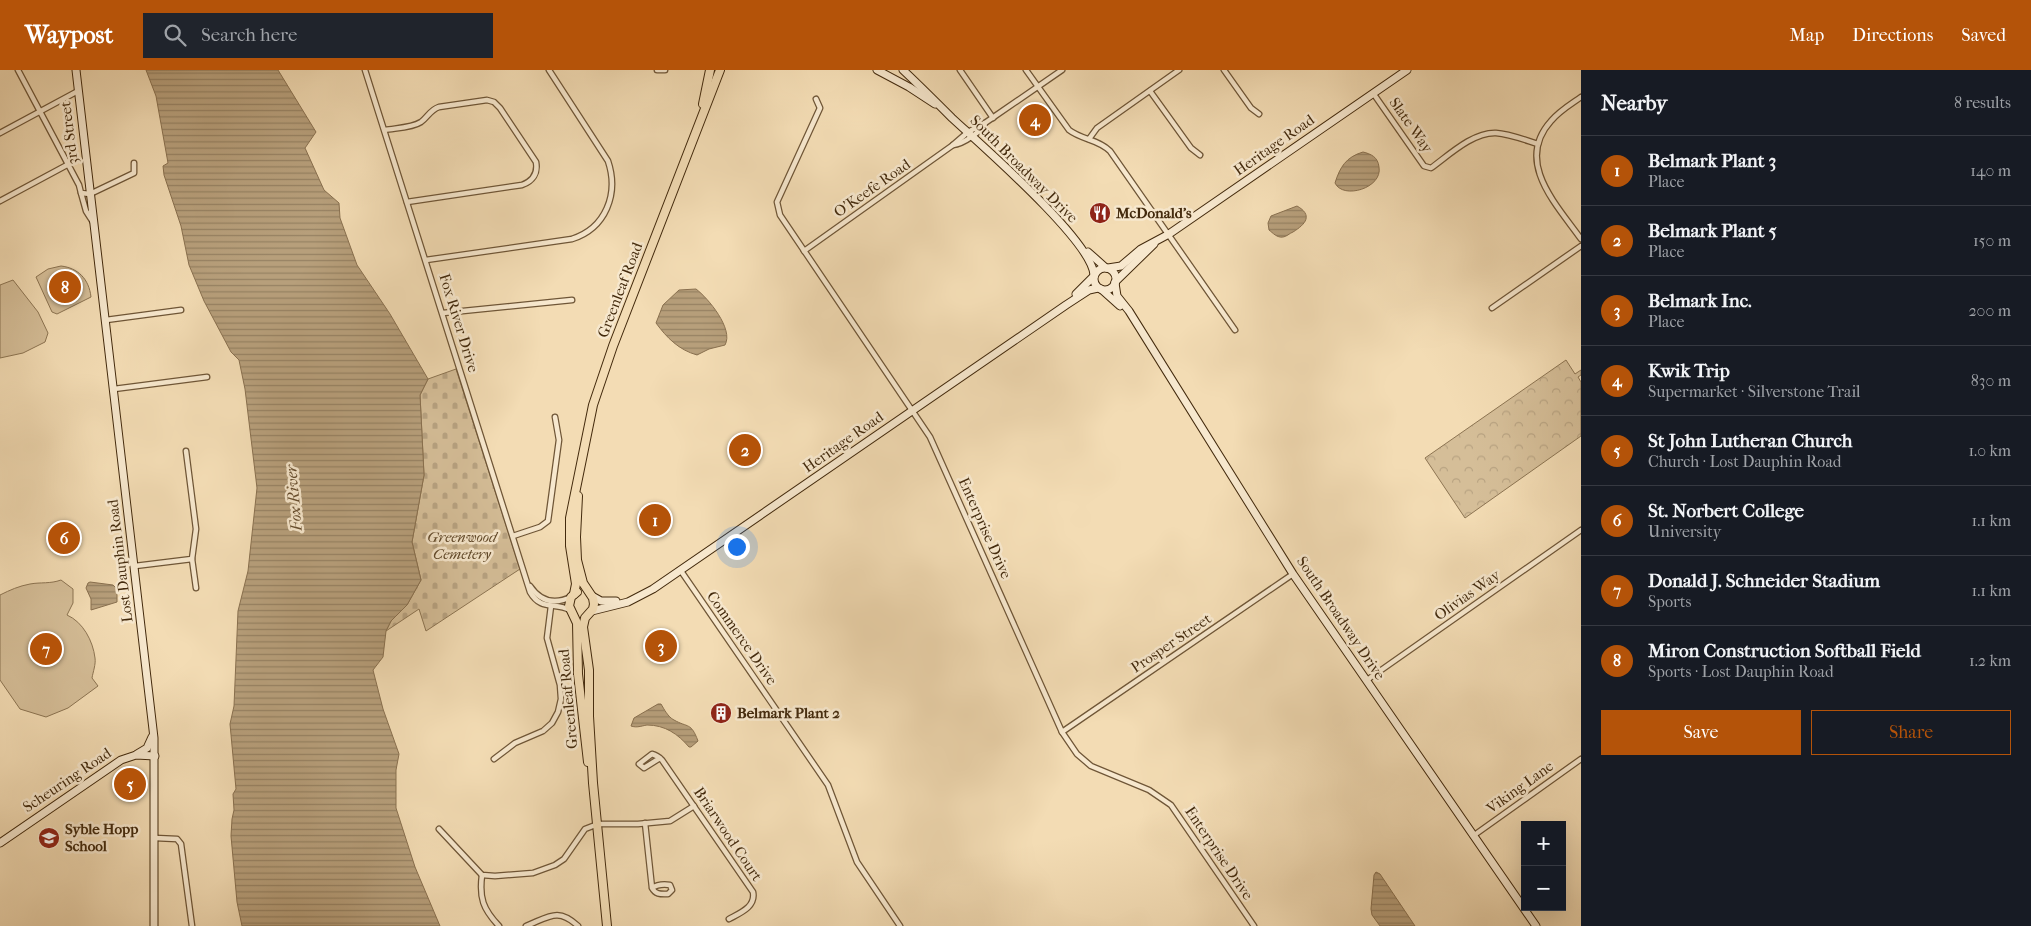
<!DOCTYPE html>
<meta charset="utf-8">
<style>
body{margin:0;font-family:"IM FELL French Canon",serif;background:#20242c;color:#f1f3f6}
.controls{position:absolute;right:15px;bottom:15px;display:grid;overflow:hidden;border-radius:0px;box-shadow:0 5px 20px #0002}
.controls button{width:45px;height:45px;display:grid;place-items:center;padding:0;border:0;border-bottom:1px solid #363941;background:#171b24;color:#f1f3f6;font:25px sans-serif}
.you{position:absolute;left:736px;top:476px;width:18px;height:18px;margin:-12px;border:4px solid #fff;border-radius:50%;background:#1a73e8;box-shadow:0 0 0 8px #1a73e833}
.badge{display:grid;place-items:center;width:32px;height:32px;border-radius:50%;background:#b45309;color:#fff;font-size:16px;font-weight:700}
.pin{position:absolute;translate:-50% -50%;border:2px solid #fff;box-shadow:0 1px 5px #0006}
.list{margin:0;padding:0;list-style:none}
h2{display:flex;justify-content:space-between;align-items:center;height:65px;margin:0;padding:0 20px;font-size:21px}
h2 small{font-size:16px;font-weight:400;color:#9ea1a6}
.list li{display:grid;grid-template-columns:32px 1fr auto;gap:15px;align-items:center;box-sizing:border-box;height:70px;padding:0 20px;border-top:1px solid #363941}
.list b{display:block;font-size:19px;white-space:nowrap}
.list p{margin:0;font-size:16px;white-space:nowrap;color:#9ea1a6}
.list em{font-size:16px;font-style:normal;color:#9ea1a6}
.actions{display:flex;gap:10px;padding:15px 20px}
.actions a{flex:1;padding:11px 0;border:1px solid #b45309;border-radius:0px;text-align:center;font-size:18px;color:#b45309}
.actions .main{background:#b45309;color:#fff}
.icon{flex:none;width:28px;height:28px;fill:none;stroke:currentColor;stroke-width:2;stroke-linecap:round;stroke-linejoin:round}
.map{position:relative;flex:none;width:1581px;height:856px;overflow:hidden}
header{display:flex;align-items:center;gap:30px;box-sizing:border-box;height:70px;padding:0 25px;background:#b45309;color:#fff}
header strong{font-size:24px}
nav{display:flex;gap:28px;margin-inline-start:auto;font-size:18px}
.search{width:350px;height:45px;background:#20242c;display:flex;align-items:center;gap:12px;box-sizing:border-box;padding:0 18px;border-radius:0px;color:#9ea1a6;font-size:19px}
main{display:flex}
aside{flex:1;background:#171b24}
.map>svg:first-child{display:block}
.green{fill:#d5be98;stroke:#8c7452}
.cemetery{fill:url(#cemetery-stones);stroke:#8c7452}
.park{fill:url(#park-crowns);stroke:#8c7452}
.water{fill:url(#water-rules);stroke:#89704f}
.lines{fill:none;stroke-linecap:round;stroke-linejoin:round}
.street-casing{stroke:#6f5637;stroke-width:7}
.secondary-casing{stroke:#432a0d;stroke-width:9}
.primary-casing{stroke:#432a0d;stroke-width:10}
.street{stroke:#f7e8ce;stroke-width:4.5}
.secondary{stroke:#f7e8ce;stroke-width:7}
.primary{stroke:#f3dcb4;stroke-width:8}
.labels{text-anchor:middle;stroke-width:5;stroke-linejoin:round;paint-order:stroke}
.street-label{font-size:15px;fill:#432a0d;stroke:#f7e8ce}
.poi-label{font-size:15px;font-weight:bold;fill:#432a0d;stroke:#f7e8ce;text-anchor:start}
.park-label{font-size:15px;font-style:italic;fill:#604829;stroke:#f7e8ce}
.water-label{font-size:16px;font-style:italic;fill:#664d2e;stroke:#f7e8ce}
</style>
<header>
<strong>Waypost</strong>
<div class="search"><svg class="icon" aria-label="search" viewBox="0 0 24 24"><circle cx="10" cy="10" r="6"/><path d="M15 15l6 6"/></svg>Search here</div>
<nav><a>Map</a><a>Directions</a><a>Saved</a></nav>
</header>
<main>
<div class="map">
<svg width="1581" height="856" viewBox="0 0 1581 856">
<defs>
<pattern id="cemetery-stones" width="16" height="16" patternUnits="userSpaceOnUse" patternTransform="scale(1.25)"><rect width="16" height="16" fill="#d5be98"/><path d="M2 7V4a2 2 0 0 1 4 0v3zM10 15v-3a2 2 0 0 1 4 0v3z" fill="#b8a382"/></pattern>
<pattern id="park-crowns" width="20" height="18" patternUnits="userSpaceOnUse" patternTransform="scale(1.25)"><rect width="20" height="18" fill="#d5be98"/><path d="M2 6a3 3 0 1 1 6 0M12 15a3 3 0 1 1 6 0" fill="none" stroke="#b8a382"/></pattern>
<pattern id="water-rules" width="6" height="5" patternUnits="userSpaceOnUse" patternTransform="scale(1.25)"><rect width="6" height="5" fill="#b79f7b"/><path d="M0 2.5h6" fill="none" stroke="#968263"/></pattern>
</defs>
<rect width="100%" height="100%" fill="#f3dcb4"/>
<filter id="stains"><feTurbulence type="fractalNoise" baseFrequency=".004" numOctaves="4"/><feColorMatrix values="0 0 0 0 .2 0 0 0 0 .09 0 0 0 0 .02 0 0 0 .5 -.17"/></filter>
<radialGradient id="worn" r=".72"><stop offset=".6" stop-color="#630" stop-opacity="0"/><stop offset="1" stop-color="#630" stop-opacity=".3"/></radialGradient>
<g class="green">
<path d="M61 196C78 198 89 209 91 227L57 244 52 242 36 207 48 199Z"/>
<path d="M13 210 38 242 48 263 45 272 23 283 0 288V215Z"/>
<path d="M61 510 73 519V533L67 545C83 552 93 571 95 588 96 594 93 602 92 608L98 616 68 638 46 647 20 639 0 610V525C10 520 19 516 30 514 41 512 50 514 61 510Z"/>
</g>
<path class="cemetery" d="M456 299 520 499 426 561 419 539 386 561 391 551 407 535 421 510 412 472 424 405 420 325 428 309Z"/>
<path class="park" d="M1566 290 1575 304 1581 300V305L1578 307 1581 312V366L1465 448 1425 388Z"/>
<g class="water">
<path d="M146 0H278L316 62 305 78 324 120 339 133 340 148 357 195 390 244 428 309 420 325 424 405 412 472 421 510 407 535 391 551 386 561 383 587 373 600 383 639 399 684 396 700V738L415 797 440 856H242L237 832 231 766 232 749 234 740 233 724 236 719 230 654 234 636 238 541 248 501 257 418 245 319 239 290 231 282 204 231 189 195 181 156 164 105 163 96 168 93 156 26Z"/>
<path d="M1363 82C1371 84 1378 87 1379 97 1383 118 1343 130 1335 113 1340 97 1346 87 1363 82Z"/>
<path d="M1297 136C1313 145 1306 154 1293 162 1290 163 1286 167 1283 167 1277 168 1273 163 1269 160L1268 153 1271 146Z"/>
<path d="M696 219C708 228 734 259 725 275L709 279 697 285C679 280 667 268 656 253L663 235 679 220Z"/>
<path d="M90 512 113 515 117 519V532L91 540V529L86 518 88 513Z"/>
<path d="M658 634H661C664 639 668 647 674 650 688 658 691 652 698 671L691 677H689C678 664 665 655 647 655 641 656 637 658 631 656L634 648Z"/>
<path d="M1376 802 1380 804 1415 856H1380L1372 845 1371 839 1374 805Z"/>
</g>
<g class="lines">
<g class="street-casing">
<g id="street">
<path d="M18 0 79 115 81 123 90 124 134 103V93"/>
<path d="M365 0 530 522C541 541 554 532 570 540"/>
<path d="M657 0H665"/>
<path d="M960 0 993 48"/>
<path d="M1026 0 1069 60C1082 70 1098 69 1110 81L1235 260"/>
<path d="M1224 0 1251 38 1259 44"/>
<path d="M1150 21 1191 78 1200 85"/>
<path d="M1373 23 1424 96 1431 98C1449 85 1473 62 1496 63 1510 64 1525 70 1538 74"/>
<path d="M1581 27C1571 34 1559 41 1551 51 1514 92 1557 135 1581 169"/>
<path d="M816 29 820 38 777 132 780 145 930 367 1062 662 1077 684 1091 696 1149 720 1171 735 1254 856"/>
<path d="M385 60C396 58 412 58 421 52 428 47 430 40 439 37L487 30 494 32 500 38 536 92C538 103 533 111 522 115L407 132"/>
<path d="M0 63 78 21"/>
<path d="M1089 69 1097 58 1179 0"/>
<path d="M953 75C963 74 981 62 985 53"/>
<path d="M81 123 86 141 93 152"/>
<path d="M0 131 67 95"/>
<path d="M804 181 953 75 968 62 985 53 1062 0"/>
<path d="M426 190 572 169C606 158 619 124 608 91L549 0"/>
<path d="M1492 238 1581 176"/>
<path d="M443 243 572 230"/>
<path d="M106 250 181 240"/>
<path d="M114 319 207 307"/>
<path d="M513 466 540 457 548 451 559 370 555 347"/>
<path d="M192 489 196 518"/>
<path d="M135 496 192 489 196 459 186 381"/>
<path d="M681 501 828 715 857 792 900 856"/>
<path d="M530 516C540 531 554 535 571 527"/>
<path d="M1367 610 1581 460"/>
<path d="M1062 662 1293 504"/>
<path d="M660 688 644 698 639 694 652 684C656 685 659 687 662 690L753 822C756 837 740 843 729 849"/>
<path d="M494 689 515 673 543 661 552 653 558 642 561 629 560 615 547 568 551 536"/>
<path d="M645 753 652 818C656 825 661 824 668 824L672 820 670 815C663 814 658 814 652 818"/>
<path d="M439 759 482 805 495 806 533 803 555 795 564 789 585 759 598 754H638L670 751 694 736"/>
<path d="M1473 766 1581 689"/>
<path d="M155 768 177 769 181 774 192 856"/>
<path d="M482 805C479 828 483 839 499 856"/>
<path d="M526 856C549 847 558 837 578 856"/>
</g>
</g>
<g class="secondary-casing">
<g id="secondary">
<path d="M76 0 154 668V856"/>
<path d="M877 0 909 17 935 34"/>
<path d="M903 0C920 16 936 32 952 48 981 75 1092 171 1094 205"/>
<path d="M1088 182 1106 198"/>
<circle cx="1105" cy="209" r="11"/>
<path d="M1108 198 1121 196 1141 179 1169 164 1407 0"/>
<path d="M1115 212 1154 174"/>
<path d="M1115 213 1117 226 1129 241 1293 504 1536 856"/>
<path d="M1101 219 1120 236"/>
<path d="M1076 224 1094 206"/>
<path d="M592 526 601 531H616"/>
<path d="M592 541 628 532 653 519 1066 235 1089 220 1098 218"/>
<path d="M137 684 147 678 152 667"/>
<path d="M0 773 121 690 136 685 155 686"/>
</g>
</g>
<g class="primary-casing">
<g id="primary">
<path d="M703 34 710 0"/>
<path d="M578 426 576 467 577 490 583 513 593 528 594 534 593 539 585 548 583 557 589 600V646L593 713 607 856"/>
<path d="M577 522 571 527 569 536 577 553 578 604 588 692"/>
<path d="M574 524 576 514 570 476V448L593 335 613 276 720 0"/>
</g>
</g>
<use href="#street" class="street"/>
<use href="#secondary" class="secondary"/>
<use href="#primary" class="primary"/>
</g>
<defs>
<g id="restaurant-disc" transform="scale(1.125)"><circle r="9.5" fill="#8f2418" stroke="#f7e8ce"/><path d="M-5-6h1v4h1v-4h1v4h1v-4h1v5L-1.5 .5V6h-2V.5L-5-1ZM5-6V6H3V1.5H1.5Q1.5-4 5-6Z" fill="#fff"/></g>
<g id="building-disc" transform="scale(1.125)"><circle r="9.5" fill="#8f2418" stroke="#f7e8ce"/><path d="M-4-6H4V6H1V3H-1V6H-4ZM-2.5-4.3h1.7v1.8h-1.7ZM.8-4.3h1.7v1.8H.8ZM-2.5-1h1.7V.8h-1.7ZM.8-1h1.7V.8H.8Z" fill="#fff"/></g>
<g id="school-disc" transform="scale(1.125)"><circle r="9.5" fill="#8f2418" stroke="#f7e8ce"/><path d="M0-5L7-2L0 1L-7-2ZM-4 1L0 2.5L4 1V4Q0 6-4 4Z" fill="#fff"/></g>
</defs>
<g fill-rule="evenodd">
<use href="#restaurant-disc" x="1100" y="143"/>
<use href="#building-disc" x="721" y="643"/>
<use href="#school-disc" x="49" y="768"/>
</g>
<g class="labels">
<g class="street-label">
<text transform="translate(1411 55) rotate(55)" y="5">Slate Way</text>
<text transform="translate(69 63) rotate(-97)" y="5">3rd Street</text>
<text transform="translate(1274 75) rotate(-35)" y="5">Heritage Road</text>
<text transform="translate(1024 99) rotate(45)" y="5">South Broadway Drive</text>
<text transform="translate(872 118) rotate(-35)" y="5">O'Keefe Road</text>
<text transform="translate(620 220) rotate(-69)" y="5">Greenleaf Road</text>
<text transform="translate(459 253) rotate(73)" y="5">Fox River Drive</text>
<text transform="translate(843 372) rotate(-35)" y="5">Heritage Road</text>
<text transform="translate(985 458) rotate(66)" y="5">Enterprise Drive</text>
<text transform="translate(120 491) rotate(-97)" y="5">Lost Dauphin Road</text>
<text transform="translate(1467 525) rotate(-35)" y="5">Olivias Way</text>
<text transform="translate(1341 548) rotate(56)" y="5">South Broadway Drive</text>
<text transform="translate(742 568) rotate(55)" y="5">Commerce Drive</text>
<text transform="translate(1171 573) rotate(-34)" y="5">Prosper Street</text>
<text transform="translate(568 629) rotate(-95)" y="5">Greenleaf Road</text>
<text transform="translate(67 710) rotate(-34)" y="5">Scheuring Road</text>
<text transform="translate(1520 717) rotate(-36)" y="5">Viking Lane</text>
<text transform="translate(728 764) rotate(56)" y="5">Briarwood Court</text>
<text transform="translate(1219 783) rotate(56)" y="5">Enterprise Drive</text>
</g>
<g class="poi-label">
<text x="1116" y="148">McDonald's</text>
<text x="737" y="648">Belmark Plant 2</text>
<text x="65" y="764">Syble Hopp<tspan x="65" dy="17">School</tspan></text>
</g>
<g class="park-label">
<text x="462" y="472">Greenwood<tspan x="462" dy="17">Cemetery</tspan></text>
</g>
<g class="water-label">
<text transform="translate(293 428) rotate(-95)" y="6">Fox River</text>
</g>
</g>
<rect width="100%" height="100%" filter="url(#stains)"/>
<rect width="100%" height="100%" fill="url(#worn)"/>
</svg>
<div class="controls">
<button>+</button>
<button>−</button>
</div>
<div class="you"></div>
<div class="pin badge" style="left:655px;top:450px">1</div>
<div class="pin badge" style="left:745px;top:380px">2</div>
<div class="pin badge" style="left:661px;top:576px">3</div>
<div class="pin badge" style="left:1035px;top:50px">4</div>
<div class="pin badge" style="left:130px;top:714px">5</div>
<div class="pin badge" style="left:64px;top:468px">6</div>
<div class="pin badge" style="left:46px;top:579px">7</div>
<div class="pin badge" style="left:65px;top:217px">8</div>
</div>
<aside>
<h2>Nearby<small>8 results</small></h2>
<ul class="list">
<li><span class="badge">1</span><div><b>Belmark Plant 3</b><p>Place</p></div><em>140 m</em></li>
<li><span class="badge">2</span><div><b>Belmark Plant 5</b><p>Place</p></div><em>150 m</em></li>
<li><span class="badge">3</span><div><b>Belmark Inc.</b><p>Place</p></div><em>200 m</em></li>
<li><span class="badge">4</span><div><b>Kwik Trip</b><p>Supermarket · Silverstone Trail</p></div><em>830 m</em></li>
<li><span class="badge">5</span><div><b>St John Lutheran Church</b><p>Church · Lost Dauphin Road</p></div><em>1.0 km</em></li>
<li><span class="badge">6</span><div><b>St. Norbert College</b><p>University</p></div><em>1.1 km</em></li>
<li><span class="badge">7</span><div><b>Donald J. Schneider Stadium</b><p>Sports</p></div><em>1.1 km</em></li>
<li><span class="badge">8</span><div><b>Miron Construction Softball Field</b><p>Sports · Lost Dauphin Road</p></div><em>1.2 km</em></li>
</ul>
<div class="actions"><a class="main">Save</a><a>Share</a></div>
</aside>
</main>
